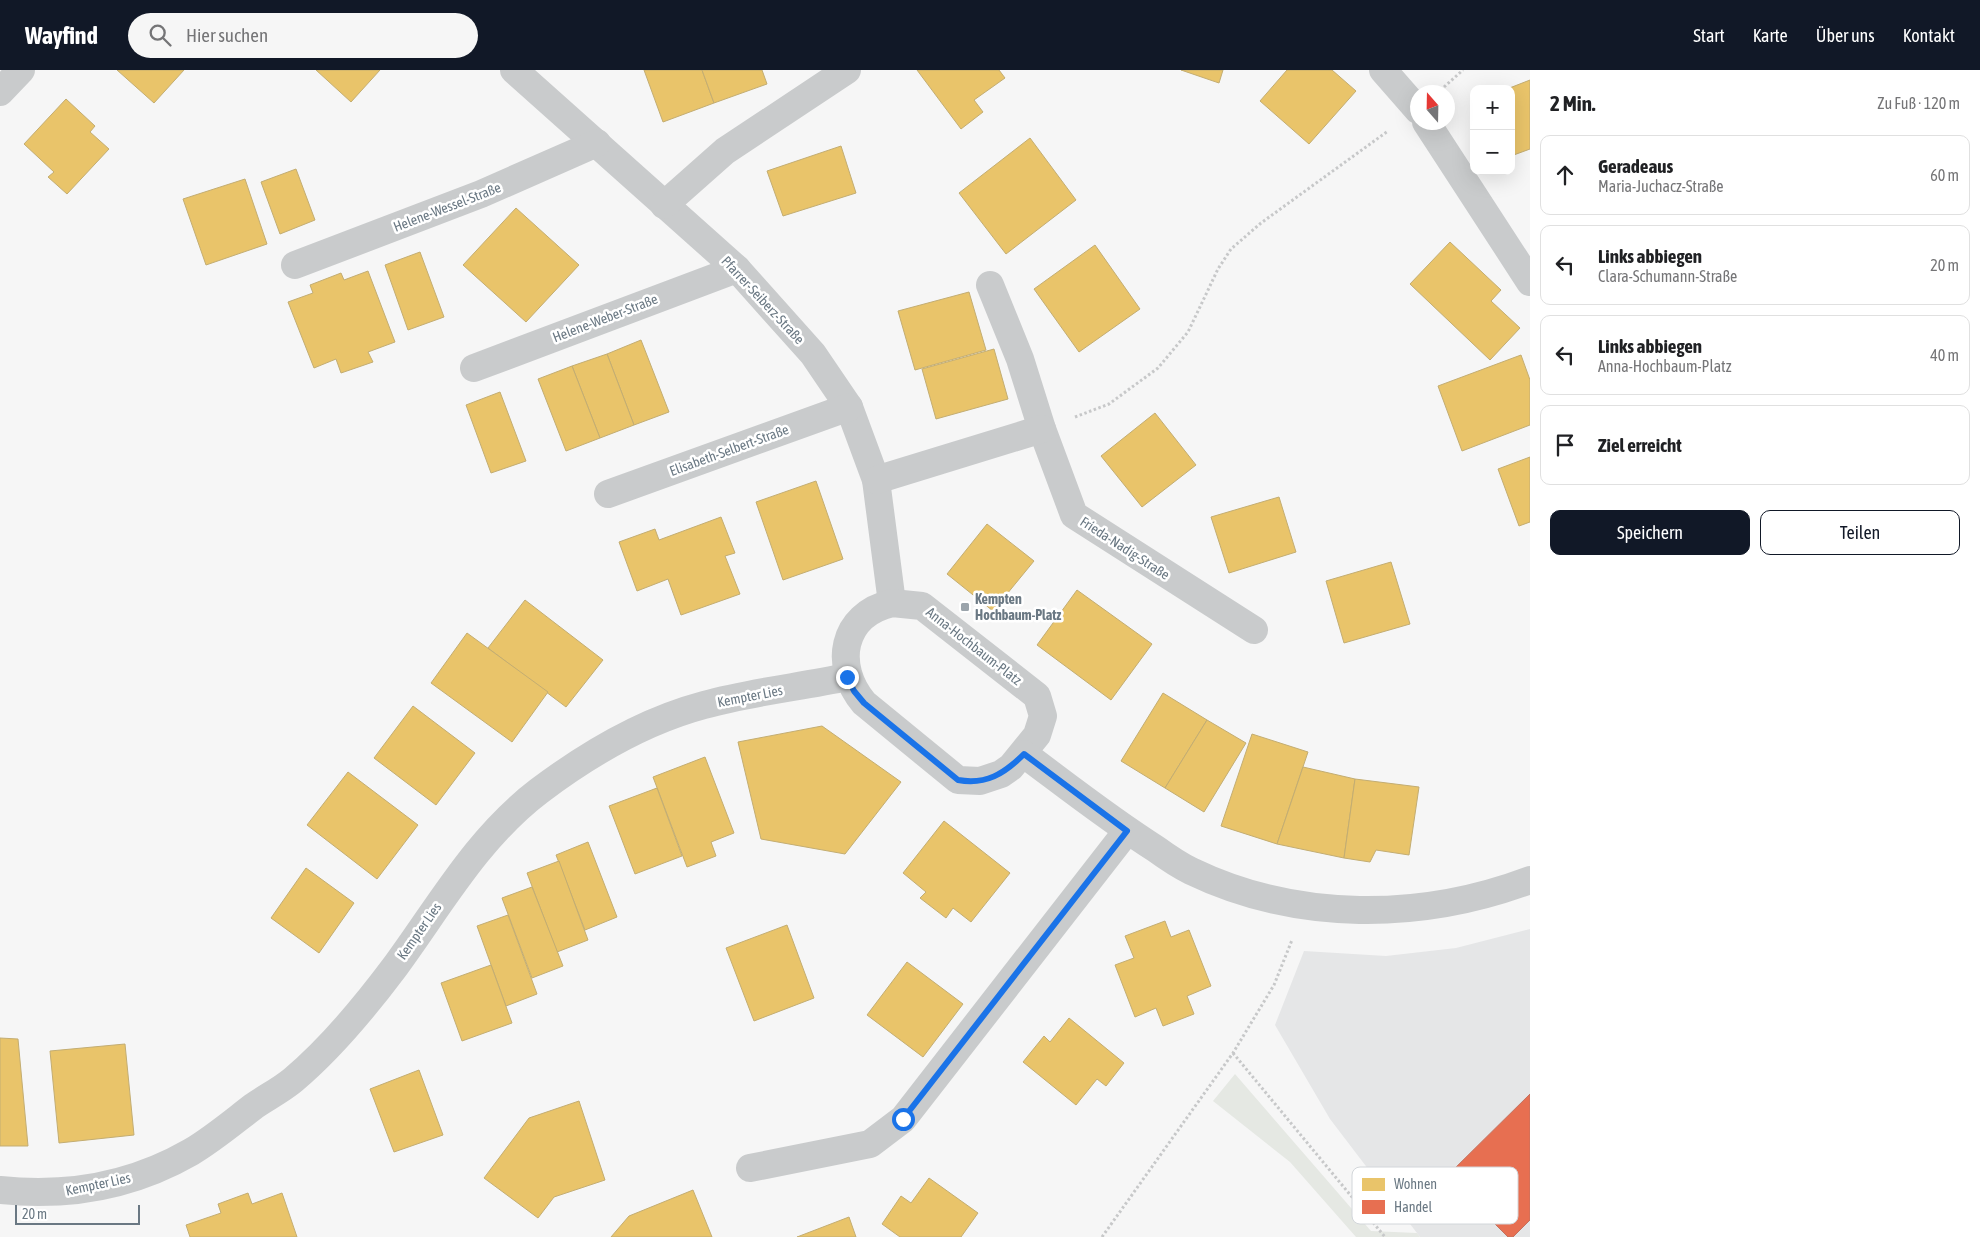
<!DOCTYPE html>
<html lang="de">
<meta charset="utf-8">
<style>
body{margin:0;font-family:"Asap Condensed",sans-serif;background:#f6f6f6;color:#202124}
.controls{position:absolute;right:15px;top:15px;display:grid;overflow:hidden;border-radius:10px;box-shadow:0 5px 20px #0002}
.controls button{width:45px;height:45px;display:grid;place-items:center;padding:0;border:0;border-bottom:1px solid #e0e0e0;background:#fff;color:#202124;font:25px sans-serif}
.compass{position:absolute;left:1410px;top:15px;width:45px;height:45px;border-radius:50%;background:#fff;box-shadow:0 5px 20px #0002;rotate:340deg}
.scale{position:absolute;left:15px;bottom:12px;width:125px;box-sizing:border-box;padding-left:5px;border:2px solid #6a7883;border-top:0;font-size:14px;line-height:18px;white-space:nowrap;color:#6a7883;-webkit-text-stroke:4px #fff;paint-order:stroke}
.stop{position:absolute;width:15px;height:15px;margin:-11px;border:4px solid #1a73e8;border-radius:50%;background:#fff}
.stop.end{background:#1a73e8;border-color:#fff;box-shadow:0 1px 5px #0008}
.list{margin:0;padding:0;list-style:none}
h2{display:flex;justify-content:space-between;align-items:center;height:65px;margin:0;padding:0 20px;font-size:21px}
h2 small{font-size:16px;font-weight:400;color:#757577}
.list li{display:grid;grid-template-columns:32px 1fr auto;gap:15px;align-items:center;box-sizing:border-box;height:80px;margin:0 10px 10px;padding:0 10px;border:1px solid #e0e0e0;border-radius:10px}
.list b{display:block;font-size:19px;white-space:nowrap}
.list p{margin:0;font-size:16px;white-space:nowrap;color:#757577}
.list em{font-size:16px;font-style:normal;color:#757577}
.actions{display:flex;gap:10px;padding:15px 20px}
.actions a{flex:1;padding:11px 0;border:1px solid #111827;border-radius:10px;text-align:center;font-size:18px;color:#111827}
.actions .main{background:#111827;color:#fff}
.icon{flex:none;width:28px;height:28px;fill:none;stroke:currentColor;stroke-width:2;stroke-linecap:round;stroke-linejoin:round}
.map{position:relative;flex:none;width:1530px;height:1167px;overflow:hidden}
header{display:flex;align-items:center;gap:30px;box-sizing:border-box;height:70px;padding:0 25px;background:#111827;color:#fff}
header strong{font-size:24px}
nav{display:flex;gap:28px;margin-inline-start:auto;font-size:18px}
.search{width:350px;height:45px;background:#f6f6f6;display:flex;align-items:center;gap:12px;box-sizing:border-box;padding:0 18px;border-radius:28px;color:#757577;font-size:19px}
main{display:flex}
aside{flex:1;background:#fff}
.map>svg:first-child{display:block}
.built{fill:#e5e6e7}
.green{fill:#e5e8e3}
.homes{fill:#e9c46a;stroke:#c3ad72}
.shops{fill:#e76f51;stroke:#c27260}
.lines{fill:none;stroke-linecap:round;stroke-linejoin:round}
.path{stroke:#c7c8c9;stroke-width:3;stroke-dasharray:2.5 2.5;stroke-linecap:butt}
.minor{stroke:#c9cbcc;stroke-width:28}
.route{stroke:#1a73e8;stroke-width:6}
.poi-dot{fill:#9ba4ab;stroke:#fff;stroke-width:2}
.labels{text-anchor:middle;stroke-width:5;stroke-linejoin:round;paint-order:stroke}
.street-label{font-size:14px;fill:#6a7883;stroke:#fff}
.poi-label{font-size:14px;font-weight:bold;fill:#6a7883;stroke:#fff;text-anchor:start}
.key{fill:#fff;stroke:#d2d6da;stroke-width:1}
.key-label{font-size:14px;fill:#6a7883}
</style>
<header>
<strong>Wayfind</strong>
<div class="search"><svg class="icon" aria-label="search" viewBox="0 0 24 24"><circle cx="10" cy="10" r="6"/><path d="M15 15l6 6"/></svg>Hier suchen</div>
<nav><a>Start</a><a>Karte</a><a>Über uns</a><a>Kontakt</a></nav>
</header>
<main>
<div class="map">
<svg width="1530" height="1167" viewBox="0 0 1530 1167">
<rect width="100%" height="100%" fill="#f6f6f6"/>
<path class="built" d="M1530 859V1167H1420L1330 1049 1275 955 1304 881 1386 886 1456 878Z"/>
<path class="green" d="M1235 1004 1371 1161 1417 1163 1420 1167H1356L1290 1092 1213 1031Z"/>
<g class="homes">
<path d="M117 0H184L154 33Z"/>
<path d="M316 0H380L351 32Z"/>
<path d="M644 0H702L714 33 663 52Z"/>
<path d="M702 0H762L767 14 714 33Z"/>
<path d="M917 0H999L1005 8 974 30 983 42 961 59Z"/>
<path d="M1181 0H1223L1219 13Z"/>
<path d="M1287 0H1332L1356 21 1309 74 1260 31Z"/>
<path d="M1530 10V79L1511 86V19H1507Z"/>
<path d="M66 29 95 56 90 62 109 79 67 124 48 107 54 102 24 74Z"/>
<path d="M1030 68 1076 130 1006 184 959 123Z"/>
<path d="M841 76 856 123 783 146 767 101Z"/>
<path d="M296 99 315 150 280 164 261 112Z"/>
<path d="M245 109 267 174 206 195 183 129Z"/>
<path d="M516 138 579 195 526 252 463 195Z"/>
<path d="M1450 172 1501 220 1491 231 1520 258 1490 290 1410 214Z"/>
<path d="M1095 175 1140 239 1079 282 1034 219Z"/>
<path d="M420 182 444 247 408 260 385 195Z"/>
<path d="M368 201 395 272 368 282 373 292 341 303 336 289 314 298 288 232 313 223 310 215 341 203 344 210Z"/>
<path d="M969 222 986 280 915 300 898 241Z"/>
<path d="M641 270 669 342 634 355 607 284Z"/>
<path d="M994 279 1008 329 936 349 922 299Z"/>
<path d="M607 284 634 355 600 368 572 296Z"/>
<path d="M1521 285 1530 310V355L1462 381 1438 316Z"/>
<path d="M572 296 600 368 566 381 538 309Z"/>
<path d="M500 322 526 391 491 403 466 335Z"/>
<path d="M1155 343 1196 395 1142 437 1101 386Z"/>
<path d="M1530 387V452L1519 456 1498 399Z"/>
<path d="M816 411 843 489 783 510 756 432Z"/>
<path d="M1279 427 1296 482 1229 503 1211 447Z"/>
<path d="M721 447 735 483 725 486 740 524 681 545 668 509 637 521 619 472 655 459 659 470Z"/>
<path d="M987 454 1034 491 993 541 947 504Z"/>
<path d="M1391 492 1410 554 1344 573 1326 511Z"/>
<path d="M1077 520 1152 574 1111 630 1037 575Z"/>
<path d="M525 530 603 590 566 637 488 578Z"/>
<path d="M467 563 548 622 512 672 431 613Z"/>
<path d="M1163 623 1207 650 1165 718 1121 691Z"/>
<path d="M413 636 475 683 436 735 374 688Z"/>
<path d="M1207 650 1246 673 1204 742 1165 718Z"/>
<path d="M822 656 901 712 845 784 761 769 738 672Z"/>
<path d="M1252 664 1308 682 1277 774 1221 756Z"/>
<path d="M705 687 734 763 711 772 716 786 687 797 653 707Z"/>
<path d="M1303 697 1355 709 1344 788 1277 774Z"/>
<path d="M348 702 418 755 377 809 307 755Z"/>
<path d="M1355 709 1419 717 1409 785 1376 780 1370 792 1344 788Z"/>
<path d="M657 718 682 786 635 804 609 736Z"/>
<path d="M944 751 1010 803 971 852 953 838 946 848 920 828 926 822 903 803Z"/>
<path d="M588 772 617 847 585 860 556 785Z"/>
<path d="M559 791 588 870 557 882 527 803Z"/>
<path d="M306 798 354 833 319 883 271 848Z"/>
<path d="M532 817 563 896 532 908 502 828Z"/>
<path d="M508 845 537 924 506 936 477 856Z"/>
<path d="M1165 851 1171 867 1189 860 1211 916 1187 926 1194 944 1163 956 1156 938 1135 947 1115 895 1134 888 1125 866Z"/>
<path d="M787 855 814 928 754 951 726 878Z"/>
<path d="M907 892 963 934 923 987 867 945Z"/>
<path d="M491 895 512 953 462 971 441 913Z"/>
<path d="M1069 948 1124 993 1106 1016 1097 1009 1076 1035 1023 992 1044 966 1050 972Z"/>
<path d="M0 968 18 969 28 1076H0Z"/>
<path d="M125 974 134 1065 59 1073 50 981Z"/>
<path d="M419 1000 443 1065 394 1082 370 1019Z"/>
<path d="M579 1031 605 1110 554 1127 538 1148 484 1108 529 1048Z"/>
<path d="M929 1108 978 1143 961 1167H900L882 1154 901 1126 911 1133Z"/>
<path d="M693 1120 712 1167H611L629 1146Z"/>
<path d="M248 1123 252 1134 282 1123 297 1167H190L186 1155 221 1143 218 1134Z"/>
<path d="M849 1147 856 1167H797Z"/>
</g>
<path class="shops" d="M1530 1024V1150L1513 1167H1508L1447 1106Z"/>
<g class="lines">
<g class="path">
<path d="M1444 17 1463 0"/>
<path d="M1075 347 1109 334 1158 298 1188 262 1218 199 1231 179 1261 153 1388 61"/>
<path d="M1233 983 1385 1167"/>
<path d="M1102 1167 1233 983 1274 915 1292 870"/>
</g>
<g class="minor">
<path d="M514 0 737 199 813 284 849 337 876 410 892 533"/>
<path d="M1383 0 1418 40"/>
<path d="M0 22 21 0"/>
<path d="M1426 52 1530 212"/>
<path d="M664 135 725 81 847 0"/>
<path d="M295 195 481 124 597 73"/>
<path d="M990 215 1020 289 1042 359 1074 445 1254 560"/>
<path d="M474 298 737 199"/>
<path d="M876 410 1042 359"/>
<path d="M608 424 849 337"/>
<path d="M892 533 922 536 1037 626 1043 646 1037 665 1011 697 1001 704 980 711 958 710 864 633C833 596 841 545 892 533Z"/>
<path d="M1024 684C1067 716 1110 750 1156 779 1167 787 1179 795 1191 801 1297 852 1421 851 1530 810"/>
<path d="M750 1098 870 1074 903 1049 1127 761"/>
<path d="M0 1120C66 1127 132 1116 191 1082 213 1069 233 1052 254 1036 267 1027 281 1020 293 1010 331 978 364 938 394 898 439 837 477 768 539 721 588 684 644 651 704 635 751 622 800 617 847 607"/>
</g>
</g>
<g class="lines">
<path class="route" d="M847 607 854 621 864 633 958 710C986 715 1004 704 1024 684L1127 761 903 1049"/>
</g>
<rect class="poi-dot" x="960" y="532" width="10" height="10" rx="2.5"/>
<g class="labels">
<g class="street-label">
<text transform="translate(447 137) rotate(-21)" y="5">Helene-Wessel-Straße</text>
<text transform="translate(763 230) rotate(47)" y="5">Pfarrer-Seiberz-Straße</text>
<text transform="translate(605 248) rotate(-21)" y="5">Helene-Weber-Straße</text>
<text transform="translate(729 380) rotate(-20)" y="5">Elisabeth-Selbert-Straße</text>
<text transform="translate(1125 478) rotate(33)" y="5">Frieda-Nadig-Straße</text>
<text transform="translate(974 576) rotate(38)" y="5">Anna-Hochbaum-Platz</text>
<text transform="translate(750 626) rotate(-11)" y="5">Kempter Lies</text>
<text transform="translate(419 861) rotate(-55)" y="5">Kempter Lies</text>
<text transform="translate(98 1114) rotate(-12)" y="5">Kempter Lies</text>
</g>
<g class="poi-label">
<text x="975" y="534">Kempten<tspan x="975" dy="16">Hochbaum-Platz</tspan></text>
</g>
</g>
<rect x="1352" y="1097" width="166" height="57" rx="8" class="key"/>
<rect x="1362" y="1108" width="23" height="13" fill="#e9c46a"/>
<rect x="1362" y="1130" width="23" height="14" fill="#e76f51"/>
<g class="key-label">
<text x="1394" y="1119">Wohnen</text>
<text x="1394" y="1142">Handel</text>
</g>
</svg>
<div class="controls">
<button>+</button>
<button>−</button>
</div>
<svg class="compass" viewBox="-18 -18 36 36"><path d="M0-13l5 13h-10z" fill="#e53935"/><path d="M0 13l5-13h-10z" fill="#757577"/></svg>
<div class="scale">20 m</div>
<div class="stop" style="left:903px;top:1049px"></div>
<div class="stop end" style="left:847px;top:607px"></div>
</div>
<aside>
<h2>2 Min.<small>Zu Fuß · 120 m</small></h2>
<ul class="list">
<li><svg class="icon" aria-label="ahead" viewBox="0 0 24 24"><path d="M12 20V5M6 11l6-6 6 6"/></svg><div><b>Geradeaus</b><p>Maria-Juchacz-Straße</p></div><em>60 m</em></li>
<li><svg class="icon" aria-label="left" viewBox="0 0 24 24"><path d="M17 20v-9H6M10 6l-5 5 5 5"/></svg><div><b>Links abbiegen</b><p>Clara-Schumann-Straße</p></div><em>20 m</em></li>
<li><svg class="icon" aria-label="left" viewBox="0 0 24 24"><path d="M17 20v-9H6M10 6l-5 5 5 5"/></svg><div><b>Links abbiegen</b><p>Anna-Hochbaum-Platz</p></div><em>40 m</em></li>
<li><svg class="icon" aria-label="arrive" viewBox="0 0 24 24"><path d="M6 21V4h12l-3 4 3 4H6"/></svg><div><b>Ziel erreicht</b></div></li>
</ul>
<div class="actions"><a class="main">Speichern</a><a>Teilen</a></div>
</aside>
</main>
